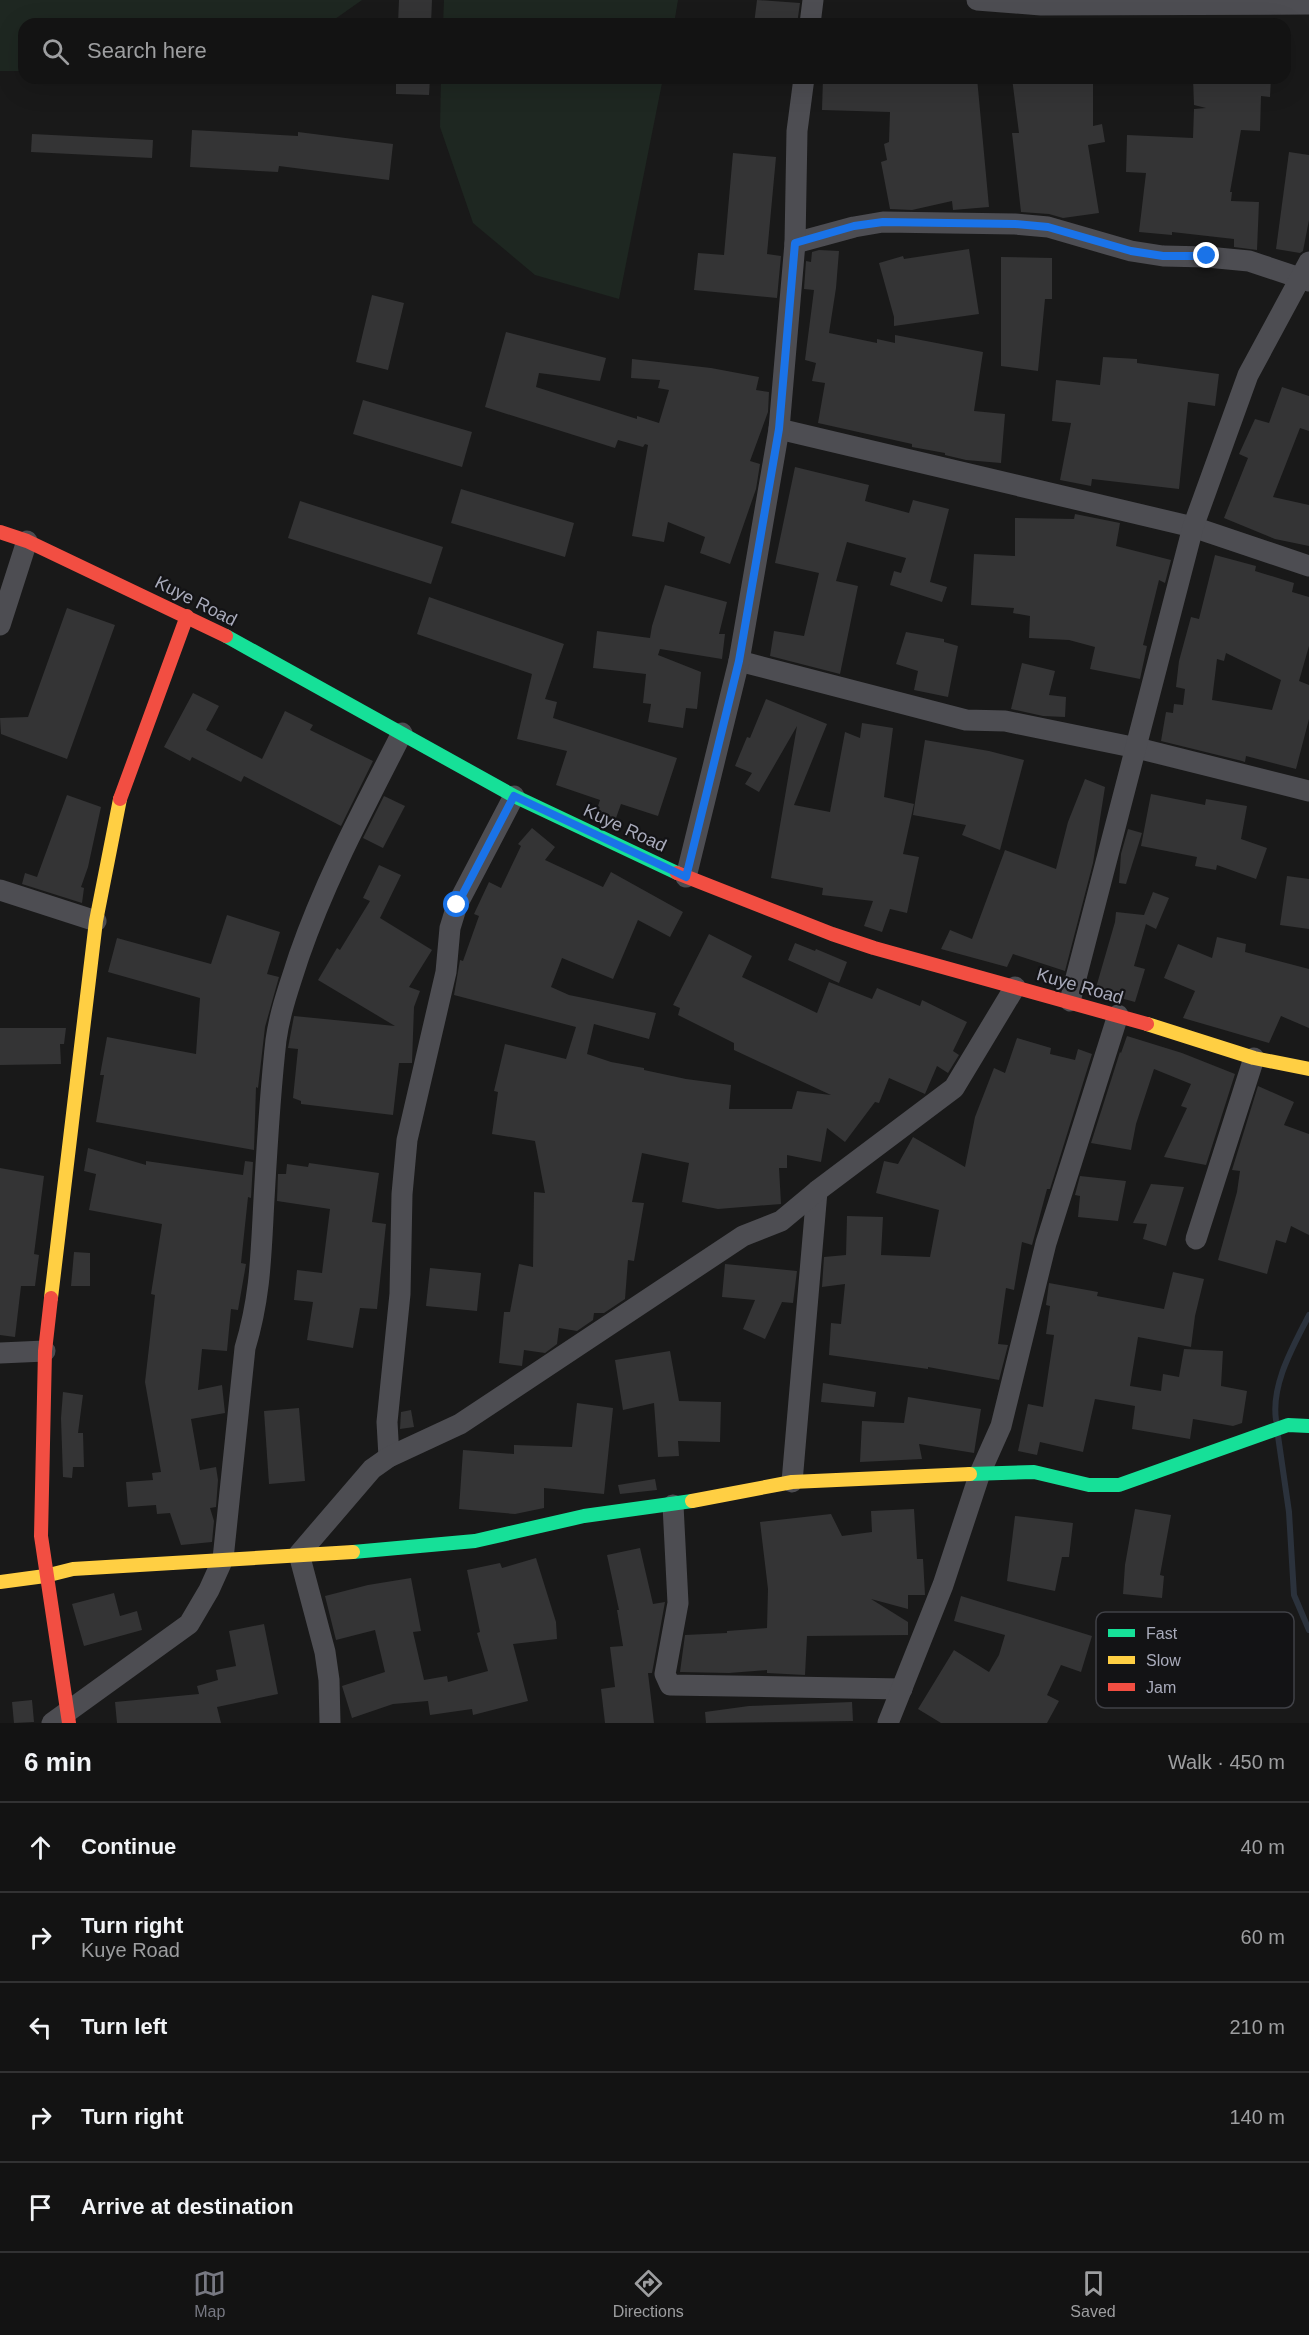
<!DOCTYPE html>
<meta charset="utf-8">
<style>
body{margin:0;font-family:Arial,sans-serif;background:#202021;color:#f1f3f6}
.stop{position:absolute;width:18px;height:18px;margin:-14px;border:4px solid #1a73e8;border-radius:50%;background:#fff}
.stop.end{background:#1a73e8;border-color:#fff;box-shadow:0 2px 6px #0008}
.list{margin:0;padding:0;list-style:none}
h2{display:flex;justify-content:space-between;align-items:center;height:78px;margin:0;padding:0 24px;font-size:26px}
h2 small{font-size:20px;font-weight:400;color:#9d9ea0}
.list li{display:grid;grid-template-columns:39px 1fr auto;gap:18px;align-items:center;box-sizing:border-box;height:90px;padding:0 24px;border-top:2px solid #323233}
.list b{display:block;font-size:22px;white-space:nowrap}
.list p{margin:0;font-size:20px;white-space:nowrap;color:#9d9ea0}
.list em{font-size:20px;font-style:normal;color:#9d9ea0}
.icon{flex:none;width:33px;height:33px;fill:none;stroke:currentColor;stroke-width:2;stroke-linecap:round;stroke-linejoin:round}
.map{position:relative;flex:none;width:1309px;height:1723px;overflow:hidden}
.search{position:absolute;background:#131313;box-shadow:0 6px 24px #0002;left:18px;right:18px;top:18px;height:66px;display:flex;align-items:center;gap:15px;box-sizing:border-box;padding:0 21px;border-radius:18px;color:#9d9ea0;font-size:22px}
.sheet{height:528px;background:#131313}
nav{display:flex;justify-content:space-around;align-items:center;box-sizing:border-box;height:84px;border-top:2px solid #323233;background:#131313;font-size:16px;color:#9d9ea0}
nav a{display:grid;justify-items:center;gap:3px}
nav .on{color:#777882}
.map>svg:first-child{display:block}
.green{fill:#1e2721}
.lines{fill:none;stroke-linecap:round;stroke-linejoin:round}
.stream{stroke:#2b323c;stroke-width:6}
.building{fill:#343435;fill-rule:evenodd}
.street{stroke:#4d4d52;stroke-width:21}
.fast{stroke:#16e098;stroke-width:14}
.slow{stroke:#ffcf43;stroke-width:14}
.jam{stroke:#f24e42;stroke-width:14}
.route{stroke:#1a73e8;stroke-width:8}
.labels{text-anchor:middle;stroke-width:4.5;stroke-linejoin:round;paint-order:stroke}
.street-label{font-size:18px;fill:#a9abbb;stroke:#131315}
.key{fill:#131315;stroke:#404147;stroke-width:1.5}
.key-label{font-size:16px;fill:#a9abbb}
</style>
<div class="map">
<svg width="1309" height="1723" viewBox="0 0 1309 1723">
<rect width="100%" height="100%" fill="#191919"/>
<g class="green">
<path d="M0 0H362L328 24H24V71H0Z"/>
<path d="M444 0H678L674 24H443Z"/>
<path d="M441 78H663L619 299 535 275 473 223 440 127Z"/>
</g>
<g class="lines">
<g class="stream">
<path d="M1276 1420C1271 1384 1293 1347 1309 1315"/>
<path d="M1278 1436 1289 1512 1294 1595 1309 1630"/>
</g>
</g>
<g class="building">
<path d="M399 0H432L431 24H398Z"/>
<path d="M757 0 800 3 797 24H754Z"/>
<path d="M396 78H430L429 95 396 94Z"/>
<path d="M823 78H977L989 207 953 210 952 201 912 210 890 209 881 162 887 160 884 144 889 142 890 112 822 110Z"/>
<path d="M1012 78H1093V126L1102 124 1105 142 1088 145 1099 213 1063 218 1049 214 1021 212 1012 133H1019Z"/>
<path d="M1193 78H1271L1270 97 1261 96 1260 131 1241 130 1230 192H1232L1231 201 1259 202 1257 250 1234 247V239L1172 232V235L1139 232 1146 173 1126 172 1127 135 1193 138 1194 109 1206 108 1194 105Z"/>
<path d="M192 130 298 136V132L393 144 389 180 279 166 278 172 190 167Z"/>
<path d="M32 134 153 140 152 158 31 152Z"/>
<path d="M1289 152 1309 155V220L1303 251 1300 253 1276 249Z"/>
<path d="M733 153 776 157 767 254 781 256 777 298 694 290 698 253 724 255Z"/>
<path d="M969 249 979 314 894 326V317L879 263 903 256 904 259Z"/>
<path d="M819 250 839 251 836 288 829 333 877 343V339L895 343V335L983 352 974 411 1005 414 1001 463 966 460 945 455V453L912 447V444L818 423 825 383 812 381 816 363 805 360 814 290 804 289 806 261 811 262 812 252Z"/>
<path d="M1001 257 1052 258V299H1045L1038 371 1001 366Z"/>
<path d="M372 295 404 303 388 370 356 362Z"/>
<path d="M506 332 606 358 600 381 539 373 536 387 637 419V416L659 423 669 390 658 388 660 380 631 378 632 359 711 368 759 377 756 390 769 392 768 412 750 461 760 464 756 489 730 564 700 553 705 537 668 522 664 542 632 536 648 445 645 444 643 447 618 440 615 448 485 407Z"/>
<path d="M1103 357 1137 359V363L1219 374 1215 406 1188 402 1179 489 1092 479 1091 486 1060 480 1071 423 1052 421 1056 380 1100 385Z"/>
<path d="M1282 387 1309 396V431L1300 428 1273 497 1309 505V546L1275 539 1224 518 1248 458 1239 454 1255 419 1269 423Z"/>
<path d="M363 400 472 432 462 467 353 434Z"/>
<path d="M795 467 869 485 865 501 909 513 913 500 949 509 930 582 947 587 942 602 890 585 894 571 901 573 906 558 847 542 836 581 858 586 840 674 770 656 774 631 804 636 819 573 775 563Z"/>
<path d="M461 489 574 523 565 557 451 523Z"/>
<path d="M300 501 443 547 431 584 288 538Z"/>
<path d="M1075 514 1120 523 1116 546 1171 560 1165 583 1159 580 1143 645 1147 646 1140 679 1090 669 1095 647 1069 640 1029 638 1030 616 1013 613 1014 608 971 605 974 554 1015 556V518L1074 519Z"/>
<path d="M1215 555 1256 566 1255 571 1294 583 1292 592 1309 597V646L1299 681 1309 685V719L1296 769 1246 756 1245 762 1242 761 1161 741 1166 712 1173 713 1174 704 1183 705 1185 689 1176 687 1179 661 1191 617 1199 619ZM1226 653 1281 680 1272 710 1212 700 1217 659 1224 661Z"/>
<path d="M665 585 727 602 719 634H725L722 659 660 649 658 655 701 672 697 709 686 708 683 728 648 722 651 704 643 703 646 674 593 668 597 631 650 638 652 626Z"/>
<path d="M429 597 564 644 545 699 557 702 553 718 677 758 658 816 621 804 616 818 596 812 600 800 556 785 567 751 517 739 532 674 417 634Z"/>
<path d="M67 608 115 625 67 759 1 734 0 718 28 717Z"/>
<path d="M906 632 944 639V642L958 646 948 697 914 690 918 671 896 664Z"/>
<path d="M1022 663 1055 671 1049 695 1066 697 1065 717 1043 716 1011 709Z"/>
<path d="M193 693 219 706 206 730 262 759 285 711 313 725 310 730 373 761 341 826 244 776 241 782 192 757 190 761 164 747Z"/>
<path d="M766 699 827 724 794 805 830 812 845 732 860 738 862 723 893 728 884 797 914 804 903 854 919 857 907 913 890 909 882 932 864 926 873 901 822 895 823 888 771 878 797 726 759 792 745 784 752 773 735 766 747 737 750 738Z"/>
<path d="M925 740 989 751 1024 760 1000 850 962 835 966 825 913 815Z"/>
<path d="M1085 779 1105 787 1093 863 1065 971 1013 954 1007 967 941 949 950 930 972 939 1005 850 1056 869 1068 822Z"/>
<path d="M1151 794 1205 805 1206 799 1247 806 1241 839 1267 848 1256 879 1217 865 1216 870 1195 866 1197 857 1141 846Z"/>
<path d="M67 795 101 807 88 867 81 887 84 888 82 903 22 884 25 873 37 877Z"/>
<path d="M384 796 405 806 383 848 363 838Z"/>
<path d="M532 828 555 847 545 860 603 887 611 872 683 912 670 937 638 920 613 979 562 958 551 987 569 995 656 1013 649 1039 594 1024 587 1054 611 1062 644 1068V1070L686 1079 731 1085 729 1109H792L797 1091 831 1095 734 1050V1043L678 1015 680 1008 673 1005 709 934 752 956 742 977 817 1013 829 982 872 999 877 988 920 1006 922 1000 967 1022 953 1051 959 1055 948 1073 937 1066 925 1094 889 1078 879 1103 875 1102 845 1142 827 1128 821 1162 787 1155V1168H779L781 1204 718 1209 682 1202 689 1163 642 1153 632 1202 644 1203 634 1261 628 1260 625 1299 604 1313H594L593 1320 577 1331 559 1328 557 1344 545 1353 524 1350 522 1366 499 1363 504 1312H510L519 1264 533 1267 534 1192 545 1193 535 1141 492 1134 498 1092 494 1091 505 1044 566 1059 576 1027 454 995 460 960 463 961 479 916 474 914 489 882 501 888 521 846 518 844Z"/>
<path d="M1128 829 1142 833 1126 884 1119 883 1121 854Z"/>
<path d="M379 865 401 875 380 918 432 950 409 987 420 991 414 1007 412 1063H399L393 1115 301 1104V1101L293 1098 298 1049 288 1048 294 1016 395 1026 318 980 337 948 340 950 370 901 363 898Z"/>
<path d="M1287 876 1309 879V929L1280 925Z"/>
<path d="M1153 892 1169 898 1156 929 1146 924 1134 966 1145 969 1135 1002 1095 991 1115 922 1116 912 1144 915Z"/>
<path d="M227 915 280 932 267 974 279 977 265 1027 258 1088 256 1087 254 1150 96 1122 104 1075H100L107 1037 196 1054 200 998 108 972 117 938 211 964Z"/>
<path d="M1217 937 1246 944 1245 952 1309 969V1028L1281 1016 1269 1043 1183 1018 1195 991 1164 978 1178 944 1212 958Z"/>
<path d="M795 943 815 951 816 949 847 962 839 983 788 960Z"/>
<path d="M0 1028H66L64 1044H60L61 1064 0 1065Z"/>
<path d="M1127 1036 1182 1053 1235 1074 1206 1165 1164 1157 1187 1108 1181 1106 1191 1084 1154 1069 1136 1124 1131 1150 1091 1143 1120 1052 1121 1053Z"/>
<path d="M1017 1038 1051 1048 1050 1054 1075 1060 1078 1049 1092 1054 1050 1189H1047L1032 1245 1022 1242 1014 1290 1006 1288 998 1344 1008 1345 999 1380 928 1367V1369L829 1355 831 1323 841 1324 845 1284 822 1287 824 1257 846 1255 847 1216 883 1217 881 1255 930 1257 939 1210 876 1193 884 1161 898 1164 913 1137 965 1167 975 1117 994 1068 1005 1073Z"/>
<path d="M1258 1086 1294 1102 1284 1125 1309 1134V1235L1291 1226 1286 1243 1276 1240 1267 1274 1218 1260 1237 1192 1240 1171 1232 1170Z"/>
<path d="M88 1148 146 1165V1161L243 1175 245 1161 253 1162 251 1198 248 1197 241 1263 246 1264 238 1310 231 1309 227 1351 202 1349 198 1390 222 1385 225 1413 191 1419 200 1470 216 1467 218 1480 216 1507 210 1508 214 1521 212 1542 181 1545 170 1513 157 1514 156 1505 128 1507 126 1482 153 1480 152 1473 161 1472 145 1382 155 1295 151 1294 162 1224 89 1210 96 1174 84 1171Z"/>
<path d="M309 1163 379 1173 372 1222 386 1224 377 1309 360 1308 353 1348 307 1340 313 1302 294 1300 297 1270 322 1273 330 1209 277 1201 278 1174H286L287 1164 308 1167Z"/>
<path d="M0 1168 44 1176 34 1254 39 1255 35 1286H21L15 1337 0 1335Z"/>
<path d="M1080 1176 1126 1181 1118 1221 1078 1217 1080 1196 1075 1195Z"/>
<path d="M1151 1184 1184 1187 1166 1246 1143 1239 1147 1224 1133 1223Z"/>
<path d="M74 1252 90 1253V1286H71Z"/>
<path d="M725 1264 797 1271 793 1303 782 1302 765 1339 743 1329 755 1300 722 1297Z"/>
<path d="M430 1268 481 1273 477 1311 426 1306Z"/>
<path d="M1173 1272 1204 1279 1195 1316 1191 1347 1138 1337 1130 1386 1161 1391 1163 1374 1179 1377 1184 1349 1223 1351 1221 1386 1247 1391 1242 1423 1233 1426 1193 1419 1190 1439 1132 1429 1135 1406 1095 1399 1083 1452 1040 1442 1037 1455 1018 1451 1028 1404 1043 1407 1054 1335 1046 1334 1050 1306 1046 1305 1049 1283 1098 1292 1097 1296 1164 1309Z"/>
<path d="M670 1351 679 1401 721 1402 720 1442 678 1441 679 1456 658 1457 654 1403 623 1410 615 1360Z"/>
<path d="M823 1383 876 1392 874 1407 821 1402Z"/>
<path d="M63 1392 83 1395 78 1433H83L84 1467H73L72 1478 63 1477 61 1418Z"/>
<path d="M908 1397 981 1409 974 1453 919 1444 922 1459 860 1462 862 1421 904 1423Z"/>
<path d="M577 1403 613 1408 604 1494 544 1488V1508L515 1514 459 1509 463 1450 514 1454V1445L572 1447Z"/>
<path d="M299 1408 305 1481 269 1484 264 1411Z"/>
<path d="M411 1410 414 1427 400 1429 401 1412Z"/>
<path d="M655 1479 657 1490 620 1494 618 1485Z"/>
<path d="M914 1509 917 1559H923L925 1595H908V1609L871 1599 908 1622V1635L807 1636 805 1675 767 1673V1670L729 1673 680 1672 685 1635 727 1633V1631L767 1628 768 1589 760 1522 831 1514 842 1536 872 1532 871 1511Z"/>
<path d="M1135 1509 1171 1515 1160 1575 1164 1576 1162 1598 1123 1594 1125 1565Z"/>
<path d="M1015 1516 1073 1523 1069 1557H1062L1055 1591 1007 1581Z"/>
<path d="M640 1548 653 1604 665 1602 652 1673H648L654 1723H605L601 1689 615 1687 610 1647 623 1646 617 1610H619L607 1555Z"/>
<path d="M536 1558 556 1622 557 1639 513 1644 528 1701 473 1715 472 1709 430 1715 428 1701 393 1704 352 1718 342 1686 385 1672 375 1630 336 1640 325 1596 368 1585 411 1578 421 1631 413 1632 424 1680 447 1676 448 1682 488 1671 477 1633 480 1632 467 1570 500 1563 502 1568Z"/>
<path d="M114 1593 120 1616 137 1611 142 1630 84 1646 72 1604Z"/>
<path d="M961 1596 1092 1636 1081 1672 1061 1665 1047 1695 1059 1701 1047 1723H941L918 1709 954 1650 989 1672 999 1655 1005 1635 954 1621Z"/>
<path d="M264 1624 278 1694 217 1707 221 1723H117L115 1702 199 1694 197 1686 218 1680 216 1670 236 1666 229 1631Z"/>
<path d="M32 1700 34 1722 14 1723 12 1702Z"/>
<path d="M852 1702 853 1721 706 1723 705 1712 749 1706Z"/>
</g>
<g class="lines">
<g class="street">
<path d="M977 0 1041 5 1309 4"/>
<path d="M810 24 813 0"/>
<path d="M795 243 854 227 883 222 1015 224 1048 227 1131 251 1163 256 1207 257 1249 261 1309 281"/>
<path d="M779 429 1193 527 1309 566"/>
<path d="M0 625 27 541"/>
<path d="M739 661 966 720 1005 721 1137 748 1309 791"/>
<path d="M686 877 739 661 779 429 795 243 797 131 804 78"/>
<path d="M0 890 96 921"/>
<path d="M1070 1001 1193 527 1248 375 1309 262"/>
<path d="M1196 1239 1254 1058"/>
<path d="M0 1353 45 1351"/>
<path d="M389 1457 387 1422 400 1294 402 1194 407 1140 446 972 450 928 457 905 514 796"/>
<path d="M792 1482 817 1191"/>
<path d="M673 1505 678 1603 665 1674 670 1685 902 1689"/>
<path d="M52 1723 189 1624 209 1590 223 1559 245 1348C261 1295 261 1252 264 1199 267 1146 270 1092 276 1040 280 1011 290 984 299 956 326 878 365 806 402 733"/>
<path d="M330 1723 329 1680 325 1652 299 1554 372 1469 389 1457 460 1424 743 1236 781 1221 817 1191 954 1088 1015 987"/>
<path d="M888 1723 943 1585 980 1473 1001 1426 1046 1243 1118 1015"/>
</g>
<g class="fast">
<path d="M226 636 514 796 677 873"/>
<path d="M970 1474 1034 1472 1089 1485H1119L1288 1425 1309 1426"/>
<path d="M353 1552 475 1541 584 1516 692 1501"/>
</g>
<g class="slow">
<path d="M1147 1024 1254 1058 1309 1069"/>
<path d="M51 1298 96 921 120 799"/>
<path d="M692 1501 792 1482 970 1474"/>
<path d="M0 1582 45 1576 73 1569 353 1552"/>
</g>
<g class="jam">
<path d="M0 532 27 541 226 636"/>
<path d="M120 799 187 616"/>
<path d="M677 873 832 934 874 948 1147 1024"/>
<path d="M51 1298 45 1351 41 1536 69 1723"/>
</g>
</g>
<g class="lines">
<path class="route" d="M457 905 514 796 686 877 739 661 779 429 795 243 854 226 883 222 1015 224 1048 227 1131 251 1163 256H1207"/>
</g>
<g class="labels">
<g class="street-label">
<text transform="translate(196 601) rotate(27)" y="6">Kuye Road</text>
<text transform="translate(625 828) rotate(25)" y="6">Kuye Road</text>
<text transform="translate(1080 986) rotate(16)" y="6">Kuye Road</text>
</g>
</g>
<rect x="1096" y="1612" width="198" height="96" rx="9" class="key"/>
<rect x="1108" y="1629" width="27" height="8" fill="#16e098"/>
<rect x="1108" y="1656" width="27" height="8" fill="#ffcf43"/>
<rect x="1108" y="1683" width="27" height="8" fill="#f24e42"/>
<g class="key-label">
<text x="1146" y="1639">Fast</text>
<text x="1146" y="1666">Slow</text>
<text x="1146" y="1693">Jam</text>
</g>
</svg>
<div class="stop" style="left:457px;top:905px"></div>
<div class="stop end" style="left:1207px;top:256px"></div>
<div class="search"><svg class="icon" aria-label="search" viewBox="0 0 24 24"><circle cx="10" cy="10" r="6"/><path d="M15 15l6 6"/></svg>Search here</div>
</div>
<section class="sheet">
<h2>6 min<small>Walk · 450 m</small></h2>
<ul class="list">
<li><svg class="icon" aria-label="ahead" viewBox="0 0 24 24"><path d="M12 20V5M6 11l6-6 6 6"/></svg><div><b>Continue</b></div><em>40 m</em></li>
<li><svg class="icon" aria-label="right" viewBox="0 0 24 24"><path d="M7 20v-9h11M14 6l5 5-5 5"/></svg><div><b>Turn right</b><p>Kuye Road</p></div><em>60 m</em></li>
<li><svg class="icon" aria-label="left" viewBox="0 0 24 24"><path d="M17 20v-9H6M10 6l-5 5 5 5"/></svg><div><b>Turn left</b></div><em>210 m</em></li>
<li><svg class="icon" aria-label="right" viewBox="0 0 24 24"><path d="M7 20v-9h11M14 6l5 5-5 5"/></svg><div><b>Turn right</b></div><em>140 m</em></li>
<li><svg class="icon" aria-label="arrive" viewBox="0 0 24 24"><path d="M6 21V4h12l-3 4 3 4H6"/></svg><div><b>Arrive at destination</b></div></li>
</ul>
</section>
<nav>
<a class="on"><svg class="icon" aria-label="map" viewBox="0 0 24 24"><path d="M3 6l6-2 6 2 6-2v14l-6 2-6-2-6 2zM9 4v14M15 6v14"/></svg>Map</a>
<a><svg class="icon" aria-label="directions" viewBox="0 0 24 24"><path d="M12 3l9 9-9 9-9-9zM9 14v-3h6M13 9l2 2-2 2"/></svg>Directions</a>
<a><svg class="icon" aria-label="saved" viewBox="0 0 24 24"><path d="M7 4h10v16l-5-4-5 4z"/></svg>Saved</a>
</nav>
